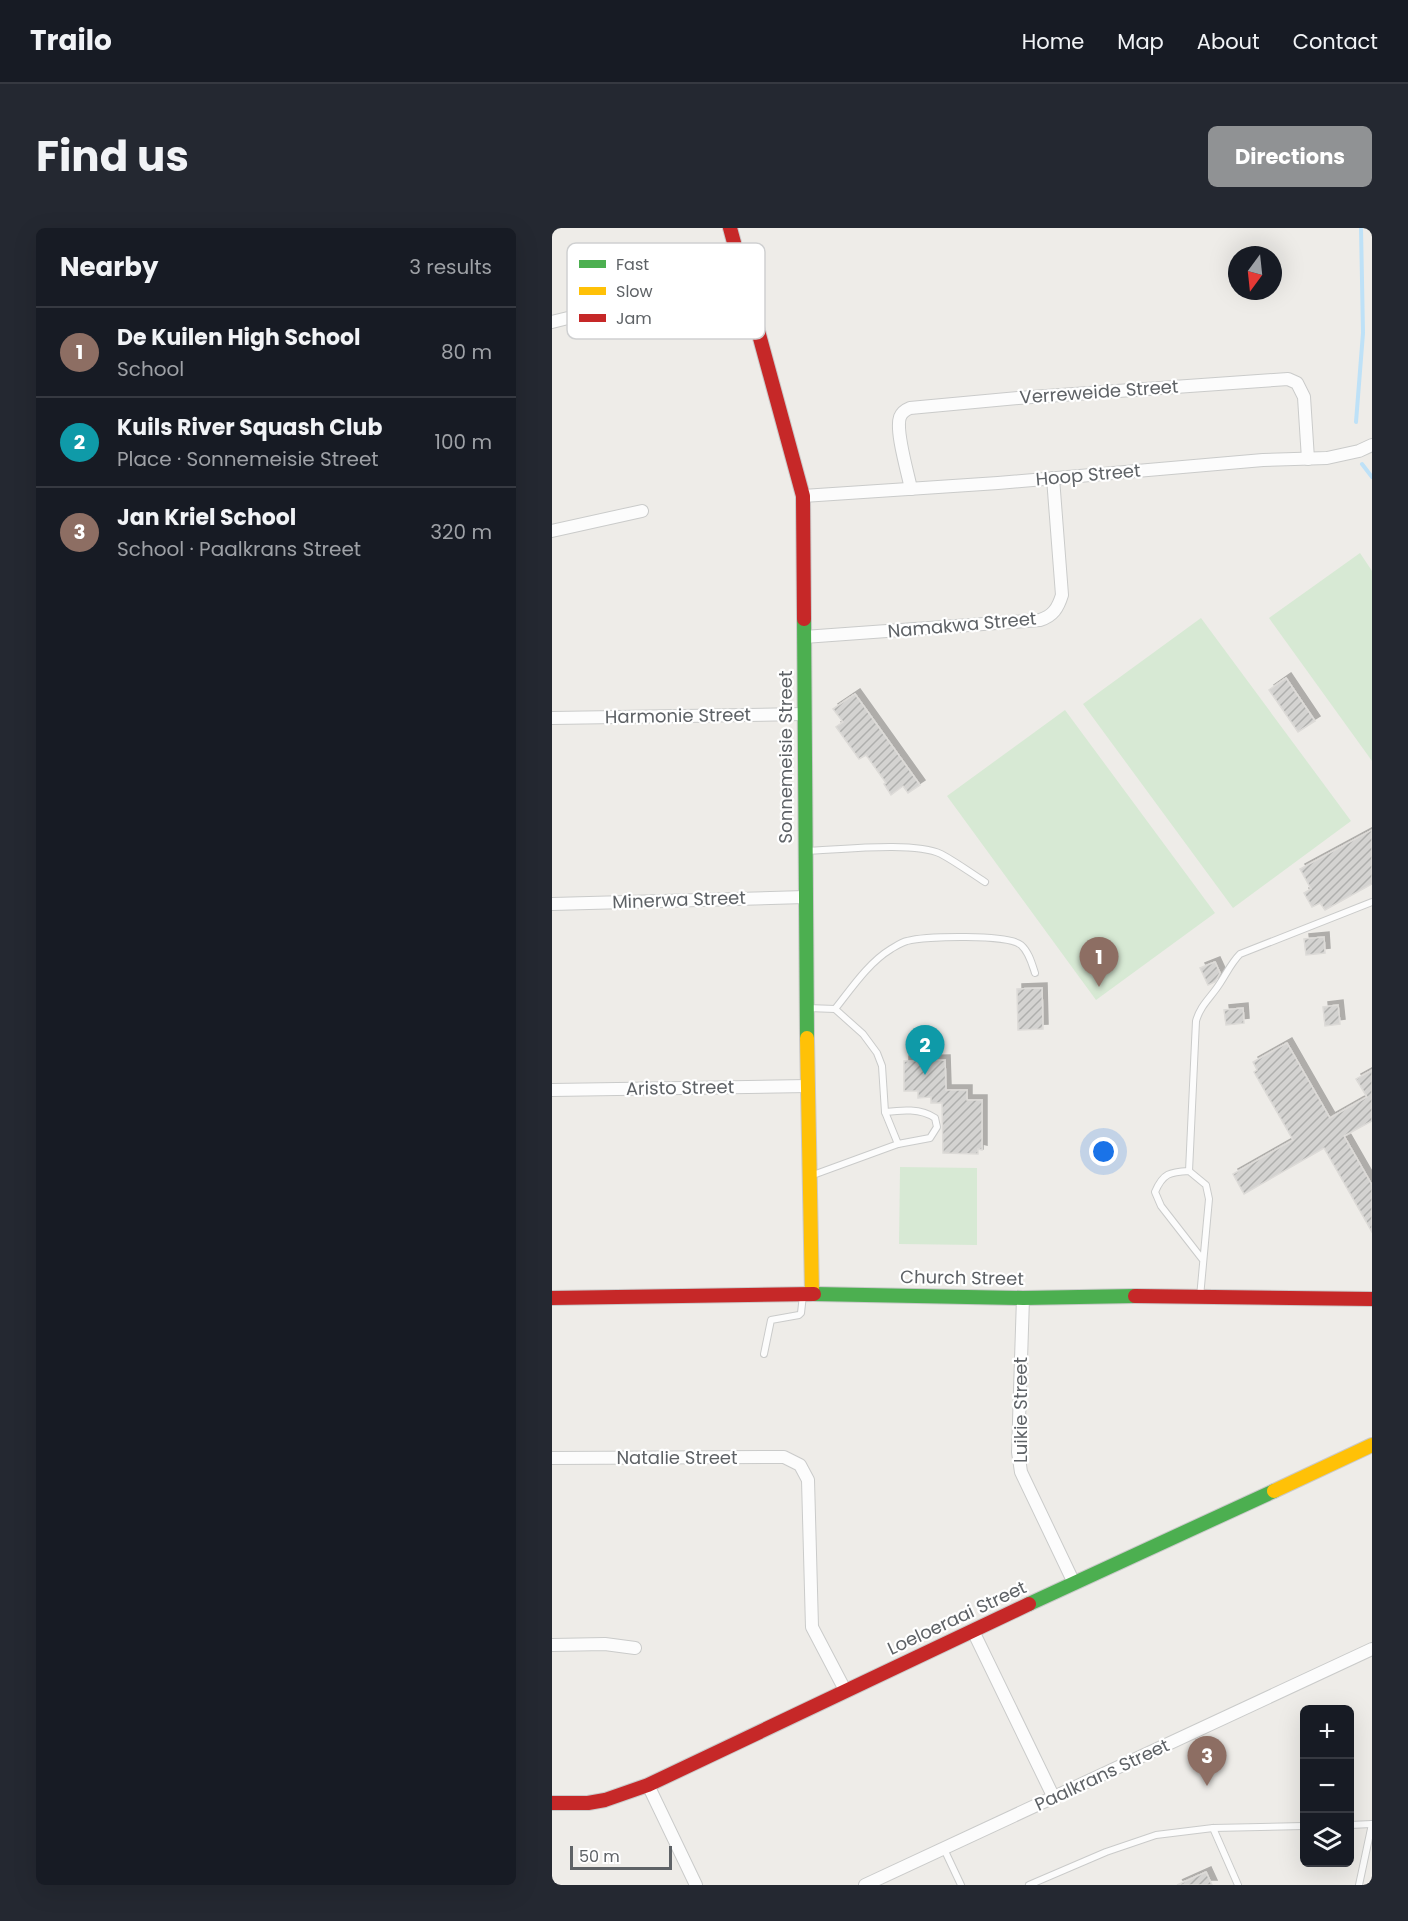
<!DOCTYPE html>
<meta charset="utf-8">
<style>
body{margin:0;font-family:Poppins,sans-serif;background:#242831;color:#f1f3f6}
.controls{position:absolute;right:18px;bottom:18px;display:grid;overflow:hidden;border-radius:9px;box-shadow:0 6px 24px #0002}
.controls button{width:54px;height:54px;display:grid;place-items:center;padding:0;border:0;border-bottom:2px solid #363941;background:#171b24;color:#f1f3f6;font:30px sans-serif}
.compass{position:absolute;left:676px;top:18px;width:54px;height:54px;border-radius:50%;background:#171b24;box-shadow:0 6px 24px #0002;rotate:195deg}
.scale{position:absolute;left:18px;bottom:15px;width:102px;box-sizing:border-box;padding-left:6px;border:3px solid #5e6266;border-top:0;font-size:16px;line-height:21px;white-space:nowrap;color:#5e6266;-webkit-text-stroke:4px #fff;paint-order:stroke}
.you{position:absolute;left:552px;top:924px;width:21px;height:21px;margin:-15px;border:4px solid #fff;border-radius:50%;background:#1a73e8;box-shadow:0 0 0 9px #1a73e833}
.badge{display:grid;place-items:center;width:39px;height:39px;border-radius:50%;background:#909294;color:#fff;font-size:20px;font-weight:700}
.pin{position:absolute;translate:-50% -50px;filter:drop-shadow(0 2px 3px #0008)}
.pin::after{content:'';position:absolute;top:32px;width:21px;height:18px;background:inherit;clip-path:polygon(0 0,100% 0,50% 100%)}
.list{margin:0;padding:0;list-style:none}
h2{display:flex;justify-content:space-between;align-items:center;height:78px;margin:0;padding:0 24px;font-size:26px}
h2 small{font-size:20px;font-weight:400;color:#9ea1a6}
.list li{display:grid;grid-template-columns:39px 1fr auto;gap:18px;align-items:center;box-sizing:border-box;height:90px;padding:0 24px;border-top:2px solid #363941}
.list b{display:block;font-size:22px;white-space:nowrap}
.list p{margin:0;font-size:20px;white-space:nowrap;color:#9ea1a6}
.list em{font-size:20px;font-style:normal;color:#9ea1a6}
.icon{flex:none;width:33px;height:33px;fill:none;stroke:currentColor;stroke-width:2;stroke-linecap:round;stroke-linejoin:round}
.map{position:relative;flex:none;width:820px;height:1657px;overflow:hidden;border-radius:9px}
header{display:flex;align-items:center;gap:36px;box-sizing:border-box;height:84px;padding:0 30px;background:#171b24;border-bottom:2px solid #363941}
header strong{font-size:28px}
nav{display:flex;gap:33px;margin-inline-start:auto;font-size:21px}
.intro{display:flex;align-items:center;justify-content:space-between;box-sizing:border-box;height:144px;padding:0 36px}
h1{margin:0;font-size:42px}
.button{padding:15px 27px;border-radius:9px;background:#909294;color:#fff;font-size:21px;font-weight:700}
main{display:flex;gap:36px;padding:0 36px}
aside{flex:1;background:#171b24;border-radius:9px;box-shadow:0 6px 24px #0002}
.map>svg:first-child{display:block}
.garden{fill:#d7e9d4}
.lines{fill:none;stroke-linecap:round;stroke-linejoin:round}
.stream{stroke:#bee1f7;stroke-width:4}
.building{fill:url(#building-hatch);stroke:#dddbd8;stroke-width:1.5;filter:url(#shadow)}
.lane-casing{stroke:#cacbca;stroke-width:8}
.street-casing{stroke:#cacbca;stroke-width:14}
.fast-casing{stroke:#cacaca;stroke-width:16}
.slow-casing{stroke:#cacaca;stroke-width:16}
.jam-casing{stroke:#cacaca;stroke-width:16}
.lane{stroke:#fcfcfc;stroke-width:6}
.street{stroke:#fcfcfc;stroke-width:12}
.fast{stroke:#4caf50;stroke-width:14}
.slow{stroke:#ffc107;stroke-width:14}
.jam{stroke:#c62828;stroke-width:14}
.labels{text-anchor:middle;stroke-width:4.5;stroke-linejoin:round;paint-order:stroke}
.street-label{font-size:18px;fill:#5e6266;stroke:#fff}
.key{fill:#fff;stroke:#cfd0d1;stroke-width:1.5}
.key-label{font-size:16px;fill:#5e6266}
</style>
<header>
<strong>Trailo</strong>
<nav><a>Home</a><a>Map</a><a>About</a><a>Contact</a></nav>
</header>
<div class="intro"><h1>Find us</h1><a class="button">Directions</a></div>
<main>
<aside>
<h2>Nearby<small>3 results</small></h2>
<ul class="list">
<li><span class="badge" style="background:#8d6e63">1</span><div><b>De Kuilen High School</b><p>School</p></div><em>80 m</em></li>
<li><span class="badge" style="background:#0f9aa8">2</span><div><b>Kuils River Squash Club</b><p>Place · Sonnemeisie Street</p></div><em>100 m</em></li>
<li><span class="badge" style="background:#8d6e63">3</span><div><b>Jan Kriel School</b><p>School · Paalkrans Street</p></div><em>320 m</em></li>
</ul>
</aside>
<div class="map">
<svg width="820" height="1657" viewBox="0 0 820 1657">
<defs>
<pattern id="building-hatch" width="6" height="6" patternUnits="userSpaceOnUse" patternTransform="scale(1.5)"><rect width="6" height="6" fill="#d4d3d1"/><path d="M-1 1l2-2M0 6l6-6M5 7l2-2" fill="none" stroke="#afafad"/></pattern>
<filter id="shadow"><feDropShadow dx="5" dy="-5" stdDeviation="0" flood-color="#0004"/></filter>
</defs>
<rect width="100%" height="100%" fill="#eeece8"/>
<g class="garden">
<path d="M808 325 820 343V533L717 390Z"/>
<path d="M649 390 799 593 681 680 531 476Z"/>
<path d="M513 482 663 685 544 772 395 568Z"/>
<path d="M348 939 425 940V1017L347 1016Z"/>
</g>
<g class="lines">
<g class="stream">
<path d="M804 194 811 105 809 0"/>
<path d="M810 236 820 249"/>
</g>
</g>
<g class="building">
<path d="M734 450 763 493 746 504 717 462Z"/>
<path d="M303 466 368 557 356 565 351 558 339 567 332 556 334 555 314 527 307 531 284 499 291 494 281 481Z"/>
<path d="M820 602V656L773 682 768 675 760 679 752 665 759 661 748 641Z"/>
<path d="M772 709 773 725 754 727 752 711Z"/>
<path d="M663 734 668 745 663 754 656 757 648 740Z"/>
<path d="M490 760 491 801 466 802 465 761Z"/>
<path d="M786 777 788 796 773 798 771 779Z"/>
<path d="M691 780 692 795 674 797 672 782Z"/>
<path d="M735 815 778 890 815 869 804 851 820 842V893L792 908 820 957V1004L772 920 692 966 681 946 741 912 702 844 705 842 701 834Z"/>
<path d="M393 832 394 862H415V872H430V922L426 921V926L391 925 390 875H379V869L366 870V863H352V833Z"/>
<path d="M654 1644 660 1657H625Z"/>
</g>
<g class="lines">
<g class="lane-casing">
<g id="lane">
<path d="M253 623C286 622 362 613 389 626 404 634 419 645 433 654"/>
<path d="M256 780 283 781 311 806 325 825 330 838 333 884 346 916"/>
<path d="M283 781C299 761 316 735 339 721 344 718 350 714 355 713 373 708 456 706 469 717 477 724 480 736 483 745"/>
<path d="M637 943 644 793C648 779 656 772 664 761 673 749 678 736 688 726L820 674"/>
<path d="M261 947 346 916 378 910 385 899 383 890C369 880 349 882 333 884"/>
<path d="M648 1069 657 971 654 957 637 943C618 944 611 945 603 964L609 978 651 1032"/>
<path d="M212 1126 219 1092 247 1087 249 1085 251 1067"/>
<path d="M798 1597 820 1596"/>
<path d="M661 1600 686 1657"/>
<path d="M392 1621 409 1657"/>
<path d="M477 1657 554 1624 604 1607 661 1600 752 1598"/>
<path d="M807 1657 820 1596"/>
</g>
</g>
<g class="street-casing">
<g id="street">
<path d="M0 94 16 90"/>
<path d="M359 261C356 245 343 203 348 189 350 184 353 182 358 180L466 170 736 151 745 155 752 169 756 231"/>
<path d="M251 268 446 255 711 232 775 230 807 223 820 217"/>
<path d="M0 303 90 283"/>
<path d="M252 409 488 392C501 388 506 380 510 367L501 250"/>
<path d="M0 490 252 486"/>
<path d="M0 676 253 669"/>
<path d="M0 862 256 858"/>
<path d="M471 1070 466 1224 469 1244 522 1355"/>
<path d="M0 1230 232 1229 248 1237 256 1252 260 1399 293 1462"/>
<path d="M421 1403 502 1570"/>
<path d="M0 1417 53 1416 83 1420"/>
<path d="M96 1557 144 1657"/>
<path d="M313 1657 820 1421"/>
</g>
</g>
<g class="fast-casing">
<g id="fast">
<path d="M252 391 255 810"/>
<path d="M262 1066 471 1070 583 1068"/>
<path d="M477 1376 722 1263"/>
</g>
</g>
<g class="slow-casing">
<g id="slow">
<path d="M255 810 260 1066"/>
<path d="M722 1263 820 1217"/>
</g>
</g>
<g class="jam-casing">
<g id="jam">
<path d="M178 0 251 268 252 391"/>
<path d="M583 1068 820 1071"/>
<path d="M0 1070 262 1066"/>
<path d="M0 1575H36L53 1572 96 1557 477 1376"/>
</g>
</g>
<use href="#lane" class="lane"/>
<use href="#street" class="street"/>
<use href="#fast" class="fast"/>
<use href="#slow" class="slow"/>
<use href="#jam" class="jam"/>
</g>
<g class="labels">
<g class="street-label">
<text transform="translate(547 164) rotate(-4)" y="6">Verreweide Street</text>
<text transform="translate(536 247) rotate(-5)" y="6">Hoop Street</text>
<text transform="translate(410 397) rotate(-5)" y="6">Namakwa Street</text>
<text transform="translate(126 488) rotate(-1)" y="6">Harmonie Street</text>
<text transform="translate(234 529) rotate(-90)" y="6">Sonnemeisie Street</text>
<text transform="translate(127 672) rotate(-2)" y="6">Minerwa Street</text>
<text transform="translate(128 860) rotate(-1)" y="6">Aristo Street</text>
<text transform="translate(410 1050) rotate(1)" y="6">Church Street</text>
<text transform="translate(469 1182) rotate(-90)" y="6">Luikie Street</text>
<text x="125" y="1236">Natalie Street</text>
<text transform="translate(405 1390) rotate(-25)" y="6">Loeloeraai Street</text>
<text transform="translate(550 1547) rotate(-25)" y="6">Paalkrans Street</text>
</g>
</g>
<rect x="15" y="15" width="198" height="96" rx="9" class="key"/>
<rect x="27" y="32" width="27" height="8" fill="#4caf50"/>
<rect x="27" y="59" width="27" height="8" fill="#ffc107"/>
<rect x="27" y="86" width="27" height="8" fill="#c62828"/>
<g class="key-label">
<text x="64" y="42">Fast</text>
<text x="64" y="69">Slow</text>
<text x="64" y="96">Jam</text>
</g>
</svg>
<div class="controls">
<button>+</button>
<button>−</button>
<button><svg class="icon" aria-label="layers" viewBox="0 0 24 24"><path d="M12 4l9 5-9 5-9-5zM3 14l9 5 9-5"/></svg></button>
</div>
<svg class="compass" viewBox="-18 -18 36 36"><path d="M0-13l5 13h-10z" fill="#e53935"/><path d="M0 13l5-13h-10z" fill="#9ea1a6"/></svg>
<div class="scale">50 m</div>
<div class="you"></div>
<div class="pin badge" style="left:547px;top:759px;background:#8d6e63">1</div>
<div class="pin badge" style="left:373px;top:847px;background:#0f9aa8">2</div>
<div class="pin badge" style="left:655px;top:1558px;background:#8d6e63">3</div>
</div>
</main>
